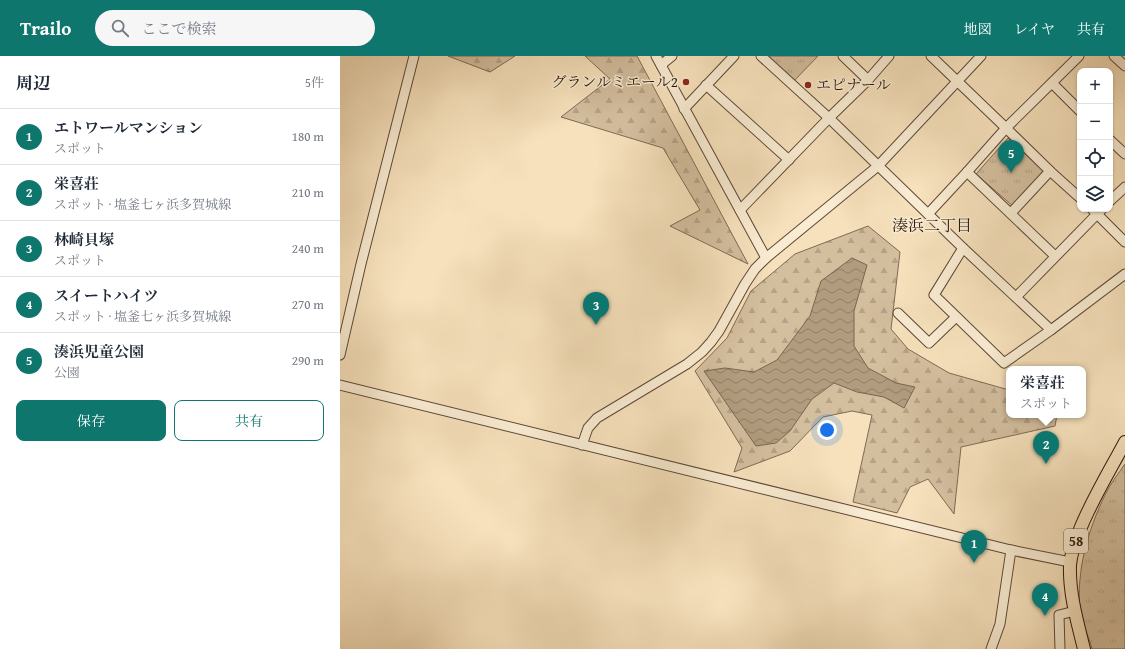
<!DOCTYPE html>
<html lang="ja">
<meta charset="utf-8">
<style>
body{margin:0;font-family:"Gentium Book Plus","Noto Serif JP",serif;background:#f6f6f7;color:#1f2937}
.controls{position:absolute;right:12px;top:12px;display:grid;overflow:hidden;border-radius:8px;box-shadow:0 1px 3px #0004}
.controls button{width:36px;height:36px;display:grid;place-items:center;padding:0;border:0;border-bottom:1px solid #e0e1e3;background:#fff;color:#1f2937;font:20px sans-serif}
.you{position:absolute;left:487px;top:374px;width:14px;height:14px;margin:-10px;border:3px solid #fff;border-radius:50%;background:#1a73e8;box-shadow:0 0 0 6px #1a73e833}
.badge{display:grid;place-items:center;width:26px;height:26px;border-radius:50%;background:#0f766e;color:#fff;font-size:13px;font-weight:700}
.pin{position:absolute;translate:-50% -33px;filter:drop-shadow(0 1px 2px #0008)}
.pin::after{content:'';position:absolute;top:21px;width:14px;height:12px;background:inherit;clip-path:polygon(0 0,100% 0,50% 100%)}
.popup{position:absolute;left:666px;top:310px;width:80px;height:52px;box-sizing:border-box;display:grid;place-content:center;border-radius:8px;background:#fff;filter:drop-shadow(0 1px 3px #0005);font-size:13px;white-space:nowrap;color:#747a83}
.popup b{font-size:15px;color:#1f2937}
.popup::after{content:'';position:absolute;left:50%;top:100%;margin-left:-8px;border:8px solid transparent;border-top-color:#fff}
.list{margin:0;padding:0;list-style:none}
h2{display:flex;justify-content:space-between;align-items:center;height:52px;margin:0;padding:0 16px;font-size:17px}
h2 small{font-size:13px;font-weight:400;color:#747a83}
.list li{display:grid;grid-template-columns:26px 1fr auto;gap:12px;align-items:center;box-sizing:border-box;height:56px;padding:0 16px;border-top:1px solid #e0e1e3}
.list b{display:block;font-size:15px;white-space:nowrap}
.list p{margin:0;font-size:13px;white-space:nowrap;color:#747a83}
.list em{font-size:13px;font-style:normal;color:#747a83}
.actions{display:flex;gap:8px;padding:12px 16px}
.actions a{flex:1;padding:9px 0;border:1px solid #0f766e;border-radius:8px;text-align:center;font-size:14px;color:#0f766e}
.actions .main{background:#0f766e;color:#fff}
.icon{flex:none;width:22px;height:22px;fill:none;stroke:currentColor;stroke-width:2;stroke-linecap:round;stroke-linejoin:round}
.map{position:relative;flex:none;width:785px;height:593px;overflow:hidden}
header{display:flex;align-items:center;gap:24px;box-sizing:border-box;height:56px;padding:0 20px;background:#0f766e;color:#fff}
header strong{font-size:19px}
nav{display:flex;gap:22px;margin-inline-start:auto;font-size:14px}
.search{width:280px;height:36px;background:#f6f6f7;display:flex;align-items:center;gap:10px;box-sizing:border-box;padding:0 14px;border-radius:22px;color:#747a83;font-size:15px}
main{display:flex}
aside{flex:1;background:#fff}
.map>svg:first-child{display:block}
.grass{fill:url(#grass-tufts);stroke:#7f6a54}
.forest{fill:url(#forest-firs);stroke:#7f6a54}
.water{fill:url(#water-waves);stroke:#7b6650}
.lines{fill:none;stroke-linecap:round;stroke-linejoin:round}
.minor-casing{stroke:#5e4836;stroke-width:11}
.major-casing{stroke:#2b1509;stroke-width:14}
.minor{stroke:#f9ecd3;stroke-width:9}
.major{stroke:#f6e1bc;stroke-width:12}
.poi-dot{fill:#8f2418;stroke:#f9ecd3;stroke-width:1.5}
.labels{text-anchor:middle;stroke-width:3;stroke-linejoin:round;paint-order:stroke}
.shield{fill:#f9ecd3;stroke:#695646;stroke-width:1}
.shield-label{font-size:14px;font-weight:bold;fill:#2b1509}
.poi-label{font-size:15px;fill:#2b1509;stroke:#f9ecd3;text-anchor:end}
.neighbourhood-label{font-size:16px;fill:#2b1509;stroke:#f9ecd3}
</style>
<header>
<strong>Trailo</strong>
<div class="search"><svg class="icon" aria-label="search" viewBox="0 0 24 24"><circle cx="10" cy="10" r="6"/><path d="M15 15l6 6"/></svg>ここで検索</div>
<nav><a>地図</a><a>レイヤ</a><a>共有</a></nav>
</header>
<main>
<aside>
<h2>周辺<small>5件</small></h2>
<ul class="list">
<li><span class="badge">1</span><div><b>エトワールマンション</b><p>スポット</p></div><em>180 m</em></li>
<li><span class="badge">2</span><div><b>栄喜荘</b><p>スポット · 塩釜七ヶ浜多賀城線</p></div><em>210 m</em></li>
<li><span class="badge">3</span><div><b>林崎貝塚</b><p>スポット</p></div><em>240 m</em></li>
<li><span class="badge">4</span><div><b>スイートハイツ</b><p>スポット · 塩釜七ヶ浜多賀城線</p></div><em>270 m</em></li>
<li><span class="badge">5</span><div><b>湊浜児童公園</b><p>公園</p></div><em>290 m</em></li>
</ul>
<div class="actions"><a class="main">保存</a><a>共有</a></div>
</aside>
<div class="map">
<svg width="785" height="593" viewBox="0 0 785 593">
<defs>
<pattern id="grass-tufts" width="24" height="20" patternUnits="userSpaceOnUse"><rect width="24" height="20" fill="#d3be9e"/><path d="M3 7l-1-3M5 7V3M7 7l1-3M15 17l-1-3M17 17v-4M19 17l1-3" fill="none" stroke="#b5a287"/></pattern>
<pattern id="forest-firs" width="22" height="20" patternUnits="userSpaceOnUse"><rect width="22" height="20" fill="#d3be9e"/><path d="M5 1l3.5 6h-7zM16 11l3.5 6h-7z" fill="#b5a287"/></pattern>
<pattern id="water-waves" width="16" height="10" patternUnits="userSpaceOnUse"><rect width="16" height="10" fill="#b19c7f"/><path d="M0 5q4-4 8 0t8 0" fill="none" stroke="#907e66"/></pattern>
</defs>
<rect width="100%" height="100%" fill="#f6e1bc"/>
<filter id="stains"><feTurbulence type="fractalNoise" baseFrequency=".005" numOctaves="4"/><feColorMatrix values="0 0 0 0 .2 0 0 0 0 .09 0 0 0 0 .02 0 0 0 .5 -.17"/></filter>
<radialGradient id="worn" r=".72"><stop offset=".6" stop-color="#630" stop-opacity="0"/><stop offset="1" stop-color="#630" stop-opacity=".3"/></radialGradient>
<g class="grass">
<path d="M421 0H478L451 28Z"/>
<path d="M668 82 705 116 674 151 636 118Z"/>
<path d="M785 408V593H752C749 581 742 567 740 555 736 515 748 474 765 439 770 428 778 418 785 408Z"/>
</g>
<g class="forest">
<path d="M108 0H175L150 16Z"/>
<path d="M245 0H297L408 208 330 170 360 154 323 92 221 61 270 23Z"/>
<path d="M528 170 560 196 551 273 568 293 609 317 669 334V359H717L715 370 621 391 614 458 588 423 570 431 557 457 513 446 532 359 512 355 483 361 450 395 394 416 402 392 355 315 387 282 411 235 455 198Z"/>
</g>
<path class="water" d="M512 202 527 209 514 255V290L528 312 556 327 575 331 564 352 544 341 517 336 494 327 472 343 450 375 436 387 416 390 364 315 385 312 414 316 437 304 470 260 481 225Z"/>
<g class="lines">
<g class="minor-casing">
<g id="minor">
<path d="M316 0 426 202"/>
<path d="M421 0 489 62 623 192 711 274"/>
<path d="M503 0 528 24"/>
<path d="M591 0 666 72 710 115 740 142"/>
<path d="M774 0 785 10"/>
<path d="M321 9 332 0"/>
<path d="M712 27 740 55"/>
<path d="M366 29 449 104"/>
<path d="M344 53 394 0"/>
<path d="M770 84 785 98"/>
<path d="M627 116 715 200"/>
<path d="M770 145 785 131"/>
<path d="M752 153 785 186"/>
<path d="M400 154 489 62 528 24 549 0"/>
<path d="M671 157 710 115"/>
<path d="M588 158 627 116 666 72 739 0"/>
<path d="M623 192 594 239 664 307 711 274 785 218"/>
<path d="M676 241 762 153"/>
<path d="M558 257 589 287 616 261"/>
<path d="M0 299 21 208 74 0"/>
<path d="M0 329 671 494 730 506"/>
<path d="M242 389 248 372 257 362 347 308 362 296 371 286 379 275 405 228 415 213 426 202 538 110 641 0"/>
<path d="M651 593 660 568 671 494"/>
<path d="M720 593 719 559 735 555"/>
</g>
</g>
<g class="major-casing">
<path id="major" d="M744 593C737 565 729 537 730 509 731 498 735 486 739 476 751 445 769 416 785 386"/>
</g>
<use href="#minor" class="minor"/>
<use href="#major" class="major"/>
</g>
<g class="poi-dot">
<circle cx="346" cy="26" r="4"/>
<circle cx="468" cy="29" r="4"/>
</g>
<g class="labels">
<rect class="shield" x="724" y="473" width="24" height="24" rx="3"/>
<g class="shield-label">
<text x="736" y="490">58</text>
</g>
<g class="poi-label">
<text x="338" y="31">グランルミエール2</text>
<text x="476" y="34" text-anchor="start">エピナール</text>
</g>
<g class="neighbourhood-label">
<text x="592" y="175">湊浜二丁目</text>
</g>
</g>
<rect width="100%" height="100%" filter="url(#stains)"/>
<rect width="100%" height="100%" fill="url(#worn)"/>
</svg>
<div class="controls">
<button>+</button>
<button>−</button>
<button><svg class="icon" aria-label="locate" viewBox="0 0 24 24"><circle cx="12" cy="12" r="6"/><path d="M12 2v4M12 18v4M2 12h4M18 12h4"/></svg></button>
<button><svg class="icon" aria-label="layers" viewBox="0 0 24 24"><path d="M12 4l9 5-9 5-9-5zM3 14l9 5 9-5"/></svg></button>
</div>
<div class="you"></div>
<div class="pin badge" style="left:634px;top:507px">1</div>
<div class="pin badge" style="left:706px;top:408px">2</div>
<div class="popup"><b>栄喜荘</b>スポット</div>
<div class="pin badge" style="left:256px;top:269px">3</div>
<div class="pin badge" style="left:705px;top:560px">4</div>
<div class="pin badge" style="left:671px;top:117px">5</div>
</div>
</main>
